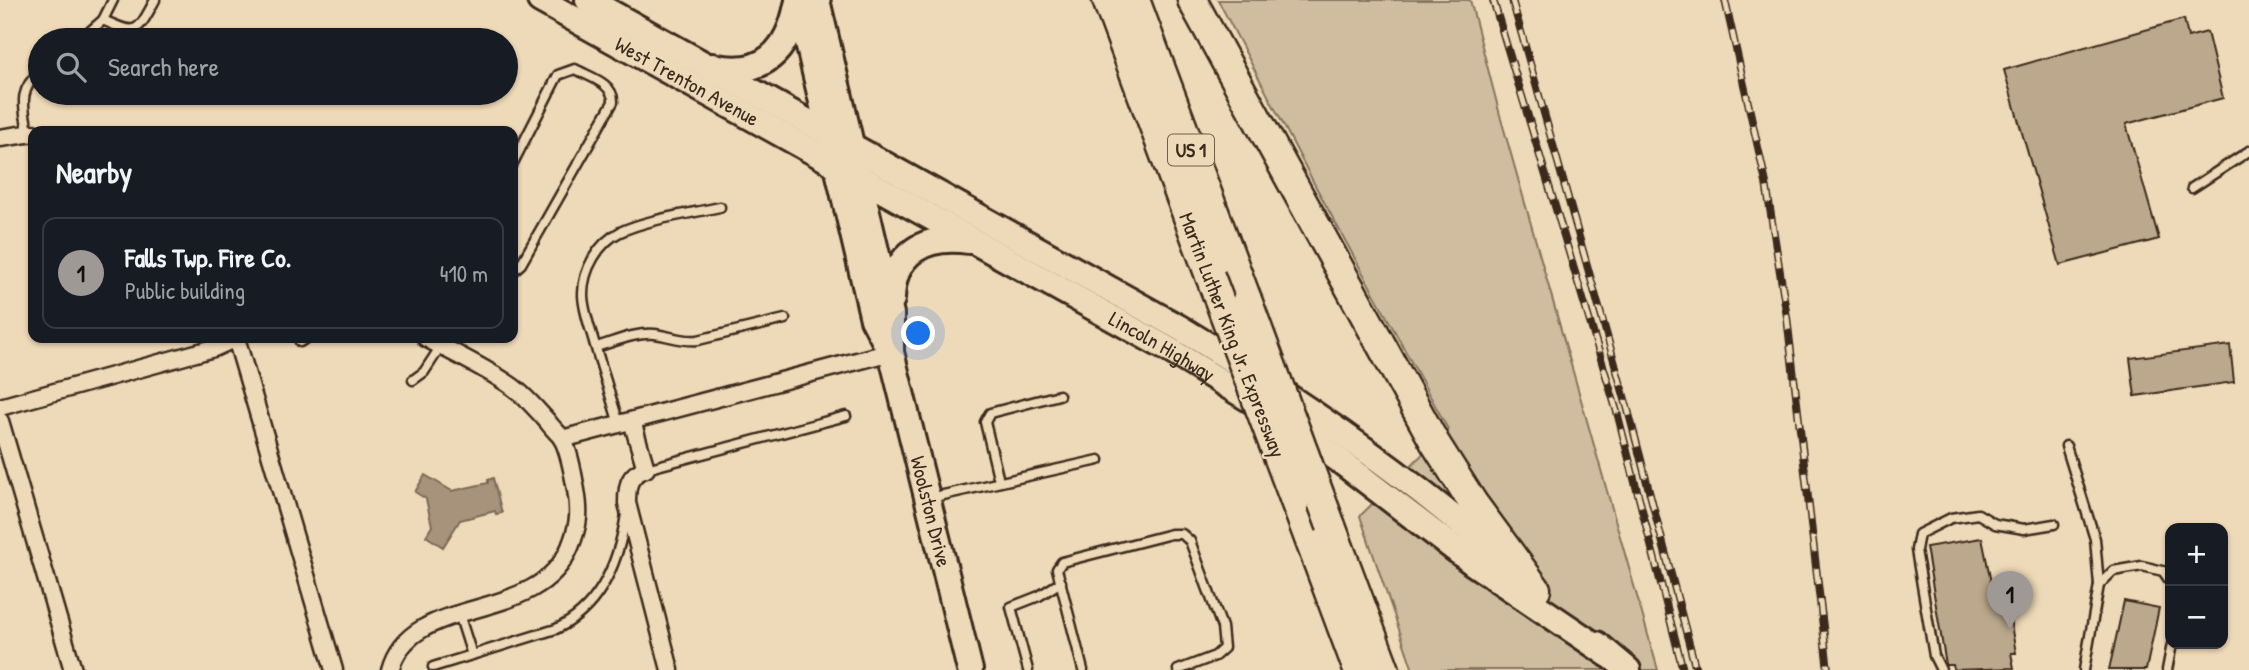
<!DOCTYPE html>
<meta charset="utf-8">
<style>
body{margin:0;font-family:"Patrick Hand",sans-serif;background:#242831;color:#f1f3f6}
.controls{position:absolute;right:21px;bottom:21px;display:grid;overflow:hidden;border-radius:14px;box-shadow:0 2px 5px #0004}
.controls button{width:63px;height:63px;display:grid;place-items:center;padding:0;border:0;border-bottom:2px solid #363941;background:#171b24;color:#f1f3f6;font:35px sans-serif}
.you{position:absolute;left:919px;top:334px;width:24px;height:24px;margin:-18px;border:5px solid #fff;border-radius:50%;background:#1a73e8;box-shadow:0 0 0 10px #1a73e833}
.badge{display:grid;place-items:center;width:46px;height:46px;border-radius:50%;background:#9f9995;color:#111;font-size:23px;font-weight:700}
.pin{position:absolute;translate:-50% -58px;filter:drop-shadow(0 2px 4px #0008)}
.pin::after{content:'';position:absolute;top:37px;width:24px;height:21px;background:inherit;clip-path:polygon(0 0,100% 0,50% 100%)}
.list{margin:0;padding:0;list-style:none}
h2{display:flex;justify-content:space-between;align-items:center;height:91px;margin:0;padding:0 28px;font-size:30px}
h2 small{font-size:23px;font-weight:400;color:#9ea1a6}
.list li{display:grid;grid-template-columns:46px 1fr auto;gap:21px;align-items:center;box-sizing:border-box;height:112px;margin:0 14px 14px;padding:0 14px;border:2px solid #363941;border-radius:14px}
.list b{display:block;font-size:26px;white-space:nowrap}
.list p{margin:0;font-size:23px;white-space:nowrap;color:#9ea1a6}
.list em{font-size:23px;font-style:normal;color:#9ea1a6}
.icon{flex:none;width:38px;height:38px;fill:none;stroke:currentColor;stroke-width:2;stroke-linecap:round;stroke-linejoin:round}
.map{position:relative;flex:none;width:2249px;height:670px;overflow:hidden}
.search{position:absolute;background:#171b24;box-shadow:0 2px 5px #0004;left:28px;top:28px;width:490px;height:77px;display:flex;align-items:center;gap:18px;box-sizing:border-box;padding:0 24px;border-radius:38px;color:#9ea1a6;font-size:26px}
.panel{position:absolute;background:#171b24;box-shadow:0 2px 5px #0004;left:28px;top:126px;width:490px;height:217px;border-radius:14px}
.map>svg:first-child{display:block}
.green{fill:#d0bd9f;stroke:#86745e;stroke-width:2}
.water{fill:#a7937c;stroke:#7c6956;stroke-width:2}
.building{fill:#bca88d;stroke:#3b2a1e;stroke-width:2}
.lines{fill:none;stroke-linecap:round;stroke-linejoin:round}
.service-casing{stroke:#3b2a1e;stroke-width:13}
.minor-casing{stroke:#3b2a1e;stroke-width:21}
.primary-casing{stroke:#3b2a1e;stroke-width:30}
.motorway-casing{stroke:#3b2a1e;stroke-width:33}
.service{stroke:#eed9b8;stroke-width:8}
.minor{stroke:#eed9b8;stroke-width:16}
.primary{stroke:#eed9b8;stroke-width:24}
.motorway{stroke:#eed9b8;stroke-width:28}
.rail-casing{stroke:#3b2a1e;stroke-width:8}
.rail{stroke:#eed9b8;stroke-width:5;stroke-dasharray:16;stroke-linecap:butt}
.motorway-bridge-casing{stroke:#3b2a1e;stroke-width:33;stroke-linecap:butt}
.motorway-bridge{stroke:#eed9b8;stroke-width:28}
.labels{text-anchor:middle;stroke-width:5;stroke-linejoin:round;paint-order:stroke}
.shield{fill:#eed9b8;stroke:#715e4c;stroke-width:2}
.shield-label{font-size:19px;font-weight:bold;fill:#3b2a1e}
.street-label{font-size:21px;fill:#3b2a1e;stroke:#eed9b8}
</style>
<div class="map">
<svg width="2249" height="670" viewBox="0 0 2249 670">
<rect width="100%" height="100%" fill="#eed9b8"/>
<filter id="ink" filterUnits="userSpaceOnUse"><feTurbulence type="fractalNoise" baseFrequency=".0143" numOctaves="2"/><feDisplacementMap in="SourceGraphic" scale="14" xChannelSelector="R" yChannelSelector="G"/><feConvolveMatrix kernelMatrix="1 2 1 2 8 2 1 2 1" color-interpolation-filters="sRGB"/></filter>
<g filter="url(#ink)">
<path class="green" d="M1218 0H1470L1501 119 1658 670H1413L1360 516 1448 429 1317 189Z"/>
<path class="water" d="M425 475 452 491 488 483V480L493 478 502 513 496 514 495 511 460 520 443 547 426 536 432 526 426 499 415 492Z"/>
<g class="building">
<path d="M2184 19 2188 37 2207 32 2223 98 2126 124 2159 239 2060 265 2004 70Z"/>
<path d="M2230 345 2234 382 2135 396 2130 358Z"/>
<path d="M1982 538 1994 597 2006 596 2016 653H2011L2014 668 1954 670 1953 665H1946L1926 547Z"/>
<path d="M2124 601 2159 608 2146 670H2109Z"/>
</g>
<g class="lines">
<g class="service-casing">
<g id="service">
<path d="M103 20C138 36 137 33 155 0"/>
<path d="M80 40 103 20 113 0"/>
<path d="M28 132C24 107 17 91 40 72"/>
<path d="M513 163 558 75 575 69C589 77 614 83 613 102L521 264 513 271"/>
<path d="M2192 188 2249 151"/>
<path d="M300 342 306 338"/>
<path d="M596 347C614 342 636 332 655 334 670 336 683 342 698 340L785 319"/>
<path d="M413 380 424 372 441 346"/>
<path d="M619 424C611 397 602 369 594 342 590 327 583 310 583 294 583 270 598 243 620 232 648 219 689 214 720 207"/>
<path d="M2066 446 2095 539 2099 585"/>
<path d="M646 469 846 416"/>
<path d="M999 481 985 422 990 413 1059 395"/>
<path d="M930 498 1099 460"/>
<path d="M459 614 472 655"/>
<path d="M433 667 556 629C601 608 619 561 626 514"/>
<path d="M1028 670 1011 607 1039 596 1061 582"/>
<path d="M1083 670 1057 569 1062 562 1171 534H1182L1190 541 1222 627 1224 648 1215 656 1178 670"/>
<path d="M1941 670 1934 656 1916 550 1919 534 1951 518 1978 514 1995 524 2024 529 2054 524"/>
<path d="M2084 670 2099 585 2113 571 2142 566 2163 571 2170 581"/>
<path d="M2167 670 2172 644"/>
</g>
</g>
<g class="minor-casing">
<g id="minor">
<path d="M0 138 33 133"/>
<path d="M0 407 214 348 236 338 334 670"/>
<path d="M0 421 73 670"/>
<path d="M632 421 646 469C628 474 627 487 627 503L670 670"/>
<path d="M562 439 891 352"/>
<path d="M390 670C411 591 537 627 570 547 579 525 580 513 576 490 573 474 570 453 562 438 558 433 552 428 548 422 536 409 525 395 510 385 484 367 453 353 426 338"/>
</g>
</g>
<g class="primary-casing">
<g id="primary">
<path id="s1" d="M540 0 1168 349 1283 420 1339 460 1473 563 1609 655"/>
<path d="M588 0 1180 328C1296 398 1409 475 1510 566"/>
<path d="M798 0 873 319 889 349"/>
<path id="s2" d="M817 0 891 314V352L970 670"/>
<path d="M713 66C763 78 788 51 797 5"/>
<path d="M892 299C893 252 925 235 969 241"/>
<path d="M1597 644 1628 670"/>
</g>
</g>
<g class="motorway-casing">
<g id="motorway">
<path d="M1107 0 1210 276"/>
<path d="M1135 0 1247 300"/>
<path d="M1192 0 1435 443 1473 503 1536 589"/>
<path d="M1295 501 1358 670"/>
<path d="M1331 526 1385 670"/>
</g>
</g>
<use href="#service" class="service"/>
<use href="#minor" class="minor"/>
<use href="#primary" class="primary"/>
<use href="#motorway" class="motorway"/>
<g class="rail-casing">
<g id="rail">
<path d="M1493 0 1617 412 1683 670"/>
<path d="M1512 0 1628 410 1696 670"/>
<path d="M1725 0 1766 183 1787 317 1828 670"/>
</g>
</g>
<use href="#rail" class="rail"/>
<g class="motorway-bridge-casing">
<g id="motorway-bridge">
<path d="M1210 276 1295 501"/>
<path d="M1247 300 1331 526"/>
</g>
</g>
<use href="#motorway-bridge" class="motorway-bridge"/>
</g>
</g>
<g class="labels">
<rect class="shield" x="1168" y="134.5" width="46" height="31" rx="5"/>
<g class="shield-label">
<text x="1191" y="157">US 1</text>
</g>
<g class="street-label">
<text dy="7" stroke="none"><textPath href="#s1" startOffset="168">West Trenton Avenue</textPath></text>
<text transform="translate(1232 335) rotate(69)" y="7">Martin Luther King Jr. Expressway</text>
<text dy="7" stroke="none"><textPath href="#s1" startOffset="712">Lincoln Highway</textPath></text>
<text dy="7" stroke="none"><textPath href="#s2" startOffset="525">Woolston Drive</textPath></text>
</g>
</g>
</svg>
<div class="controls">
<button>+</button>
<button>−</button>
</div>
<div class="you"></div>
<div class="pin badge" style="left:2010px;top:629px">1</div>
<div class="search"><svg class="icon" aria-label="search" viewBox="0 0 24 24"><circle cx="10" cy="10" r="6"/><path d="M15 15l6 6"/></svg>Search here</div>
<section class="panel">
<h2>Nearby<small></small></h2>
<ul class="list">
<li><span class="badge">1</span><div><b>Falls Twp. Fire Co.</b><p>Public building</p></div><em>410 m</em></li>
</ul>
</section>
</div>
